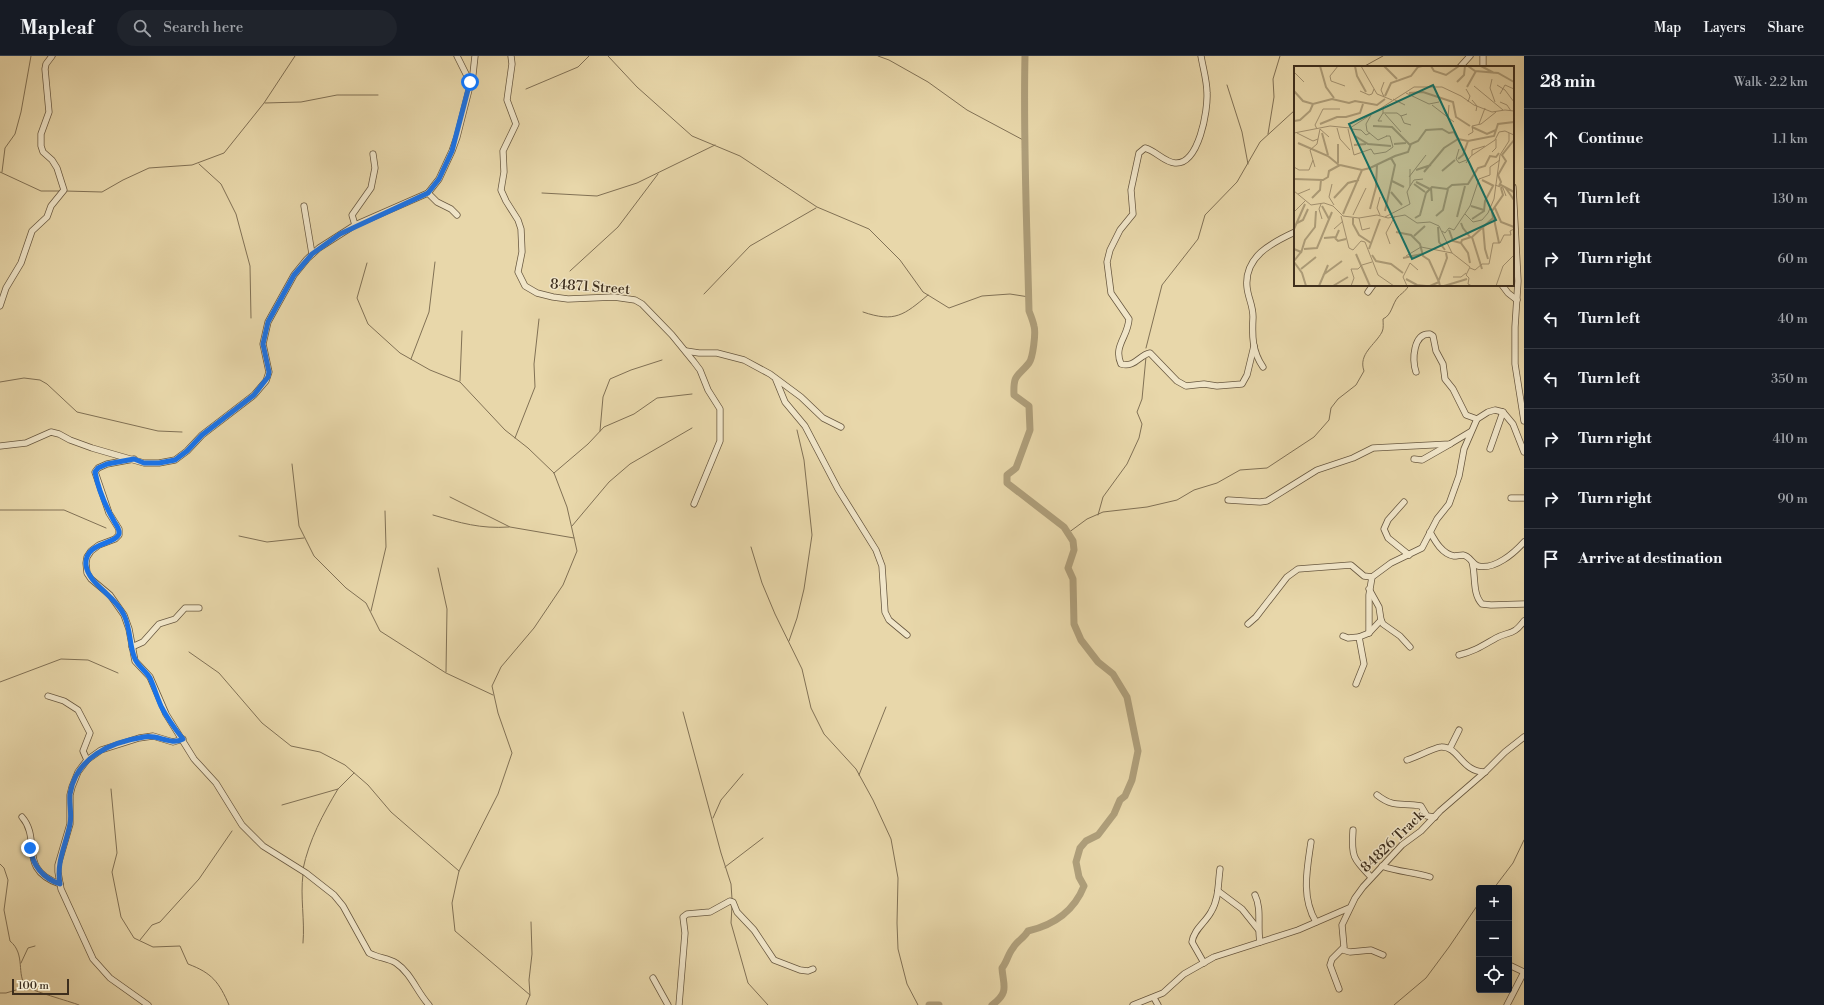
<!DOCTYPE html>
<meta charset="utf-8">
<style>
body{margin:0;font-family:"Libre Bodoni",serif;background:#20242c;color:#f1f3f6}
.controls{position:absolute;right:12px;bottom:12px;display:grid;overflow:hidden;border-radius:4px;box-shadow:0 4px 16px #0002}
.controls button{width:36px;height:36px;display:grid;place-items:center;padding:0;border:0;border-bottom:1px solid #363941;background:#171b24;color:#f1f3f6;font:20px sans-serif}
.scale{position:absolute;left:12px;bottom:10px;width:57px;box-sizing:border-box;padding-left:4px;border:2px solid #3d2e1d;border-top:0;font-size:11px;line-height:14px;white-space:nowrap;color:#3d2e1d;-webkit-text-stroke:3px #f0e5c8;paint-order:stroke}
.stop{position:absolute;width:12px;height:12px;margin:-9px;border:3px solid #1a73e8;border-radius:50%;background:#fff}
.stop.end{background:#1a73e8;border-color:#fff;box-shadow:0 1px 4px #0008}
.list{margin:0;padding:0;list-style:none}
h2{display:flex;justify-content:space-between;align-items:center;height:52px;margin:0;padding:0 16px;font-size:17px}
h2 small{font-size:13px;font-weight:400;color:#9ea1a6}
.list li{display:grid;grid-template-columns:26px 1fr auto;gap:12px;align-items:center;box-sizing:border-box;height:60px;padding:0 16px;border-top:1px solid #363941}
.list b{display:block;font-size:15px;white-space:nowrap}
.list em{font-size:13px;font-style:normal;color:#9ea1a6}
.icon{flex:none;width:22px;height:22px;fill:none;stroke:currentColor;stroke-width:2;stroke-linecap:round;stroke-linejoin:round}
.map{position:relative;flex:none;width:1524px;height:949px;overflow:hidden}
header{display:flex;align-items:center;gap:24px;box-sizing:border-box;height:56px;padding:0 20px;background:#171b24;border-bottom:1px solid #363941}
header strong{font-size:19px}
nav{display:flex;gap:22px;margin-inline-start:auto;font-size:14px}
.search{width:280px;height:36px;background:#20242c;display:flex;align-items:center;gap:10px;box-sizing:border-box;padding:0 14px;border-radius:22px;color:#9ea1a6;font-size:15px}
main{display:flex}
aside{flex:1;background:#171b24}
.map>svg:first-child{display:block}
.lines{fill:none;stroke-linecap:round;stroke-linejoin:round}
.stream{stroke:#817155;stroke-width:1}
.river{stroke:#ae9e7a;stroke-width:7}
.minor-casing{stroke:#685840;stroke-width:7}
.minor{stroke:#f0e5c8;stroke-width:5.5}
.route{stroke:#1a73e8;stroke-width:5}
.labels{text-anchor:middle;stroke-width:3;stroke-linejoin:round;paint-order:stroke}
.street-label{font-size:14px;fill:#3d2e1d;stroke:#f0e5c8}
.inset-river{fill:none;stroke:#ae9e7a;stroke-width:2}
.inset-road{fill:none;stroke:#a49372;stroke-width:1}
.view{fill:#0f766e;fill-opacity:0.15;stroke:#0f766e;stroke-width:2}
.inset-edge{fill:none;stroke:#3d2e1d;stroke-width:2}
</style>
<header>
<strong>Mapleaf</strong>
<div class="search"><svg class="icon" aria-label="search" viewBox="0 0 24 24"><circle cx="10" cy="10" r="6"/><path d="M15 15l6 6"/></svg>Search here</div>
<nav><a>Map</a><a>Layers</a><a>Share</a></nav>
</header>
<main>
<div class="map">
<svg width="1524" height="949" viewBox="0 0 1524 949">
<rect width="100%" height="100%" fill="#e8d7aa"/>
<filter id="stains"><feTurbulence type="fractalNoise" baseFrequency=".005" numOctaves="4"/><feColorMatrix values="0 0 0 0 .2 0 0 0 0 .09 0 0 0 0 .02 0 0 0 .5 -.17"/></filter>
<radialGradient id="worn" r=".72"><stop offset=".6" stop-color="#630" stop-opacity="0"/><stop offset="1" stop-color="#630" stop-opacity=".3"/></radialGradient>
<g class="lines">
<g class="stream">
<path d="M608 0 637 31 692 80 740 100 817 151 869 173 900 204 923 236 949 252 982 240 1010 238 1029 241"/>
<path d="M878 0 889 4 928 26 967 54 1025 85"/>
<path d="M1363 11 1383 0"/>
<path d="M1227 29 1242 76 1248 108"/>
<path d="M526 33 578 11 589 0"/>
<path d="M265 47 301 46 337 39H378"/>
<path d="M1268 78 1274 41 1273 23 1280 0"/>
<path d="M199 108 221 128 236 158 250 210 251 262"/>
<path d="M1513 113 1514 112"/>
<path d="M0 116 41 135H60"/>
<path d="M2 116 5 92 15 78 21 56 31 0"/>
<path d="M65 135 102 136 123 124 149 112 192 109 224 97 264 47 295 0"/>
<path d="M542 137 597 140 637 127 715 89"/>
<path d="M367 207 357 242 368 268 400 297 430 314 460 326 505 374 528 392 554 417 567 451 577 495 563 529 534 572 501 611 492 630 498 657 512 697 498 738 459 815 452 847 455 875 530 939 526 949"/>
<path d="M570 215 618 171 658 118"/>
<path d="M704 238 750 190 816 152"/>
<path d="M863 256C895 267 904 259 928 239"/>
<path d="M1146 292 1162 229 1198 183 1205 159 1237 126 1260 86 1295 54"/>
<path d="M411 303 429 256 435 206"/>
<path d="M460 325 462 275"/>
<path d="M0 326 24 322 40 324 47 328 77 356 158 375 182 376"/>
<path d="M600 375 603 341 610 323 631 314 662 304"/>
<path d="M515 382 535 331 534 308 539 263"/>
<path d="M292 408 299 470 314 500 346 532 366 547 380 575 446 617 493 639"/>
<path d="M554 417 588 388 604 371 634 358 657 342 692 338"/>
<path d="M450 441 510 471 574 482"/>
<path d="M0 454H64L106 472"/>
<path d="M433 459C461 467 480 473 509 471"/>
<path d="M1098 459 1103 441 1127 408 1139 382 1142 368 1137 356 1142 343 1146 301"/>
<path d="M572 470 609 426 630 408 692 372"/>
<path d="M1068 477 1087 463 1103 456 1147 451 1177 444 1194 434 1217 427 1240 414 1267 412 1314 381 1329 364 1331 352 1338 343 1356 329 1364 315C1358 298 1375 289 1382 276 1384 272 1383 267 1383 263 1392 259 1392 248 1398 241 1402 237 1406 235 1409 229"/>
<path d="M239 480 267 486 304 482"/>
<path d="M751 491 762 527 775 558 802 613 811 652 824 678 856 713 873 744 891 783 898 822 897 867 898 893 907 928 918 949"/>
<path d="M438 512 447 553 446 616"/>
<path d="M371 555 386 491 385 455"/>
<path d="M789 585 797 562 804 533 812 479 804 404 797 374"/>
<path d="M189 596 219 617 262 667 291 690 320 696 345 709 368 729 391 756 459 815"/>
<path d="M0 626 61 603 88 604 118 617"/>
<path d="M683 656 721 797 731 828 732 843"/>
<path d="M859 719 886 651"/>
<path d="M111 733 117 797 112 816 121 861 134 882 153 891 180 890 188 908C212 917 219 926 229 949"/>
<path d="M282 749 338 733 354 717"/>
<path d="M713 762 721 744 743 718"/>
<path d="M0 808 4 812 8 824 4 854 10 885C26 898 16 919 26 930 31 935 69 945 79 949"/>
<path d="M725 811 763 782"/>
<path d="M303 813C309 784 323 758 338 733"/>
<path d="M303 818C300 841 305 864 303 887"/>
<path d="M1494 832 1513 807 1524 784"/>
<path d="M732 850 731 867 748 927 768 949"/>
<path d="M140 884 152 869 160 866 199 823 232 775"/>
<path d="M21 907 28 892 35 890"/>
<path d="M0 937H6L26 931"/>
<path d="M530 939 529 924 532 898 531 866"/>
<path d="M1394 949 1426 922 1449 891 1479 847"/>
</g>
<g class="river">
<path d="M929 949H939"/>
<path d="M992 949C1010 936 1003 929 1002 912 1007 906 1008 898 1013 892 1017 885 1024 882 1028 875 1054 869 1074 855 1084 830L1079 821 1076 806 1080 792 1086 785 1098 779 1114 758 1120 744 1125 740 1132 724 1138 695 1127 641 1113 618 1098 606 1081 584 1074 568 1073 523 1068 512 1074 494 1073 485 1064 471 1007 427V419L1016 412 1030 374 1029 350 1014 339C1013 317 1018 321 1029 307 1033 302 1036 276 1034 270 1033 265 1031 260 1029 255 1027 170 1023 85 1025 0"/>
</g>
<g class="minor-casing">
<g id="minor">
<path d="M457 0 470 26"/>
<path d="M511 0 512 8 507 44 516 68 503 95 504 116 501 134 506 145 518 164 521 173 522 196 518 216 525 230 537 237 553 241 568 243 614 241 635 244 642 248 672 279 694 306 700 314 708 334 720 353V385L694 448"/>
<path d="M1201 0C1203 12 1207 25 1207 37 1208 54 1199 109 1175 107 1164 106 1156 95 1145 92L1139 97 1131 134 1133 158 1120 174 1110 194 1107 206 1111 237 1129 263C1128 281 1113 290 1121 308 1135 312 1139 299 1150 297L1177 325 1186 330 1204 328 1217 330 1242 328 1247 319 1254 290"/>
<path d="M1483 0V11"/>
<path d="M1460 11 1470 0"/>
<path d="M1513 131 1518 225 1515 271V308L1524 365"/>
<path d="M428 137 437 146 451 153 457 159"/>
<path d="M304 150 312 198"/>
<path d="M355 169 352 159 371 132 375 112 373 98"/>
<path d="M1502 229 1508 237 1517 244"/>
<path d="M1368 236 1373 229"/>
<path d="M0 250 6 232 21 207 32 175 47 161 51 150 64 134 57 112 52 104 43 96 41 90V78L49 56 45 13 46 8 52 0"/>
<path d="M686 295 699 297H717L744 304 770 318 801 341 823 362 841 371"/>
<path d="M1263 311C1252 295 1252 280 1253 261 1253 249 1248 242 1247 231 1244 201 1271 187 1295 176"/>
<path d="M1416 316C1412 304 1413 277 1430 278L1433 280 1436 295 1443 308 1445 323 1453 333 1466 359 1477 363"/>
<path d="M776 324 785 346 805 370 838 433 876 494 882 510 885 556 889 564 907 579"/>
<path d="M0 390 26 387 51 376 59 378 70 384 92 392 144 407H159L175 404 187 395 202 379 254 339 266 325 269 316 263 288 268 266 294 219 307 203 319 192 355 169 428 137 439 123 452 95 457 81 473 18 475 0"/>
<path d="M1490 393 1503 356"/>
<path d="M134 403 107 408 98 412 95 416 109 457 119 473V479L115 483 99 489 91 495 87 501 86 507 87 517 91 523 110 539 124 559 129 573 135 605 150 621 166 658 194 703 216 727 242 769 263 790 306 817 334 839 343 850 369 897C378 902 388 902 396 907 411 917 417 936 429 949"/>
<path d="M1414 403 1422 404 1450 388"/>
<path d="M1511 442H1524"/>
<path d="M1228 444 1260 446 1267 445 1317 414 1353 402 1373 392 1450 388 1470 376"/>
<path d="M1404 446 1388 464 1384 473 1388 482 1409 499"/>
<path d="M1430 476C1435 485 1442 498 1454 500 1457 500 1460 499 1463 499 1470 500 1472 508 1478 510 1495 514 1514 497 1524 486"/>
<path d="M1472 506C1476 519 1472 538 1482 548L1491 549 1524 548"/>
<path d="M1369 533 1379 551 1381 564 1383 568 1400 580 1410 591"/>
<path d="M1248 568 1256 561 1287 521 1298 513 1351 509 1364 520 1372 521"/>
<path d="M1369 577V539L1372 521 1391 507 1422 492 1437 463 1449 448 1459 420 1464 393 1477 363 1488 356 1495 354 1503 356 1513 368 1524 396"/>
<path d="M1343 580 1348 582 1359 581"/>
<path d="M132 591 143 586 159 568 175 563 185 552H199"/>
<path d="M1459 599C1475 595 1482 590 1496 582 1509 575 1513 580 1524 565"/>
<path d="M1356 628 1364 608 1359 581 1369 577 1381 564"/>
<path d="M48 640 64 645 78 654 90 677 83 695 87 704"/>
<path d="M1450 692 1459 674"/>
<path d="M1407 704C1414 702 1436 691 1441 691 1459 690 1461 716 1485 716"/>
<path d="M1377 739C1395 753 1402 746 1421 750L1427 760 1435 761"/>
<path d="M22 761C42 784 17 813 60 828"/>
<path d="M1353 774C1351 800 1353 803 1371 821"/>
<path d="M1311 786C1307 813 1301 841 1316 866"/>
<path d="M1382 810C1398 816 1414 816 1430 821"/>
<path d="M1218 835 1242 853 1258 873"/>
<path d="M1255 839C1262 853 1257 870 1260 886"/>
<path d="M1343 894 1350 896 1371 894 1383 899"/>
<path d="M1204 907 1192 886C1194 873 1205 867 1211 856 1219 843 1218 827 1220 813"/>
<path d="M1509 909 1524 916"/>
<path d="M653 922 668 949"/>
<path d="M1339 933 1330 909 1332 903 1344 891 1342 869 1355 842 1363 831 1402 789 1421 775 1440 755 1485 716 1505 696 1524 681"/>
<path d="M1154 942 1158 949"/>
<path d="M148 949 110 922 93 903 61 833 58 816V809L70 768V739L72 731 78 716 87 704 101 694 139 682 153 680 173 686 183 683"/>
<path d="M679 949 685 877 683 861 687 858 710 856 730 845 733 846 737 856 754 874 774 904 800 914 808 915 813 913"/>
<path d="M1133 949 1163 937 1184 918 1214 901 1298 874 1349 852"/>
<path d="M1507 949 1524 916"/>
</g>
</g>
<use href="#minor" class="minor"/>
</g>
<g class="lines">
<path class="route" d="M30 792C33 810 42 822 60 828 56 806 66 789 70 768 72 758 69 748 70 738 76 701 111 686 144 681 158 678 170 690 183 683 175 673 167 662 161 650 157 641 154 631 150 622 146 615 138 610 135 603 129 590 131 573 124 559 115 539 88 528 86 509 84 486 115 489 119 478 120 473 116 469 114 465 106 451 98 432 95 416L98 412 107 408 134 403 144 407H159L175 404 187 395 202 379 254 339 268 321 269 316 263 288 268 266 294 219 312 198 340 178 428 137 439 123 452 95 470 26"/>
</g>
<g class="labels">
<g class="street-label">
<text transform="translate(590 230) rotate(4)" y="5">84871 Street</text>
<text transform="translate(1392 785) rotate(-44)" y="5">84826 Track</text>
</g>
</g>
<g transform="translate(1294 10)">
<rect width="220" height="220" fill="#e8d7aa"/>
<path class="inset-river" d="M26 0 32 21 40 32M61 0 63 10 72 26M90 0 103 13M137 0 140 5 152 9 165 0M174 0 181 5 204 7 220 16M187 0 200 7M163 16 170 9 171 0M173 21 182 5M0 25 9 35 19 38 38 33 55 37 61 35 83 39 91 33M115 27 129 26 159 36 162 51 176 60M91 30 97 17 117 10 124 1 128 0M0 55 6 54 16 45 19 38M26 58 43 51H52L66 47 69 38M79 60 98 61 116 79M178 61 193 68 202 64M28 67 34 89M61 70 74 78 97 80M4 77 34 90 45 99M44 78V97M100 78 112 77M60 79 72 78M164 93 169 89 174 75M46 99 68 104 76 102 101 90 114 86 117 78 124 75 132 64 148 63 155 67 160 66 164 73 174 75 200 70 204 58 220 56M122 104 137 99M148 105 161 94M130 106 150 82 164 73M0 113 29 114 34 111 35 105 46 99M188 114 200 120M98 115 110 121M122 116 136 123M120 118 131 126M205 118 220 126M205 120 207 116 204 109 212 95 208 89 220 74M211 121 220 134M137 122 138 135M97 126 108 139M18 132 26 124 27 114M40 132 54 117 65 114M28 140 35 153M177 140 190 144M201 142 207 156 220 161M76 143 82 121 83 99M91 145 101 99 97 92M49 148 68 104M142 150 149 144 154 123M163 151 171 120M59 152V158L65 169 77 177M121 152 126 149 132 127 138 121 153 123 158 119 174 118 184 102 191 100 196 90 202 91 205 87M178 153 190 145 191 135 199 120M200 153 205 177M3 157 9 154 14 143M167 157 169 162 176 171M189 160 191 183 194 193M144 161 145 176 151 184M0 163 11 138M155 164 159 175 167 177M102 166 117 169 126 178 129 190 135 194 145 216M120 170 131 160M30 172 42 171 45 164M41 172 44 175 52 173M0 183 7 186 0 195M10 183 23 182 38 146M75 183 86 153M7 187 11 174 21 161 22 145M62 188 76 220M78 189 82 195 97 198 109 207M109 192 128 188M0 196 8 207 12 220M176 197 174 187 167 177 168 174 177 171M7 203 22 191M188 203 178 171 199 152 198 145 209 129 207 122M29 209 48 195M112 213 123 219 132 220M145 214 153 192 152 187M25 220 34 199M39 220 54 211M136 220 145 216 146 220M150 220 173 213"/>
<path class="inset-road" d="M44 0 36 10 37 15 51 20M67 0 83 28 98 34M1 7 10 16M198 13 196 22 201 36M203 19 211 24 220 36M180 20 209 44M172 23 176 30 174 36M66 25 75 29 78 28 80 23M112 27 135 38 145 36M206 28 211 19 220 23M90 31 87 24 90 16M99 33 111 39M178 34 183 40 182 45M206 36 213 39 217 45M138 39 160 56M89 43V47H103L107 50 113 48M91 48 107 66M77 49 72 58 73 65 84 74 93 70M107 50 110 57 117 59M154 52 155 39M88 55H84L89 47M185 58 191 42M43 62 46 73 56 84M23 63 21 59 29 43H46M26 63 35 71M54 63 60 89 77 83 80 88 92 86 99 81 96 70H92M57 63 67 64 72 69 76 67M0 67 36 60 56 62 120 21H148L167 30 180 39 198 46 211 44 220 45M3 67 19 75 24 73M174 69 179 66 178 60 187 58 202 46M165 83 162 93 165 97 175 93M198 86 202 82V73M178 89V84L191 80M172 97 177 90 201 74 205 66 211 65 220 69M0 101 5 104H15L19 94M21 101 16 84 23 78 26 63M115 111 132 89M38 118 35 131 40 139M201 119 209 122 212 130M116 120V103M0 125 17 139 30 137 39 140 49 150 65 152 83 149 94 152 111 149 123 157 136 156 145 160 158 187 176 201 172 209 175 212 174 218 178 220M4 128 16 123M86 131 83 142 86 149M27 138 25 143 28 153M0 146 11 135M171 148 179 156 188 154 194 147 200 133 206 89 215 75V67M59 149 72 122M47 150 55 182 59 184 67 175 71 176 84 209 100 220M91 151 116 138 113 126 116 120 120 114 129 113M65 152 68 164 76 162M40 163 49 155M148 165 151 167 155 162 160 164 176 140 185 113 196 109V101L206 94M96 178 92 167 101 150M112 190 127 181 158 187M176 202 181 204 188 198H195L199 177H206L210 169H217L216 165 220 163M159 211H167L172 207M57 220 60 212 57 203H64L68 199 78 196M113 220 109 211 116 197 124 204M202 220 209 200 220 189"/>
<path class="view" d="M139 19 202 154 118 193 55 58Z"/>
<rect width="220" height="220" class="inset-edge"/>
</g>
<rect width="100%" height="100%" filter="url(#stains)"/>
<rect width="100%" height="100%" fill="url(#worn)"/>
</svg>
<div class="controls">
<button>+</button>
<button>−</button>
<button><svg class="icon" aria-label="locate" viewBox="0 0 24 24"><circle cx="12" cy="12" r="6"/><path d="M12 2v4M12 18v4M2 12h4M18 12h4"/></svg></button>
</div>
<div class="scale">100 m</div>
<div class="stop" style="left:470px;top:26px"></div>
<div class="stop end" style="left:30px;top:792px"></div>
</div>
<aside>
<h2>28 min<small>Walk · 2.2 km</small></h2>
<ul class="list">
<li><svg class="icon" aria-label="ahead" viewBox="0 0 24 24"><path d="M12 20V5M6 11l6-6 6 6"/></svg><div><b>Continue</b></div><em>1.1 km</em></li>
<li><svg class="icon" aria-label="left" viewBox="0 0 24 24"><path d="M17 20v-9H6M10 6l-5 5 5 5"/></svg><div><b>Turn left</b></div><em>130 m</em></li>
<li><svg class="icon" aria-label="right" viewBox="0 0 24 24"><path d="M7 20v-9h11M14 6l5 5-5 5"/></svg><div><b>Turn right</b></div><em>60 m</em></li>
<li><svg class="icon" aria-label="left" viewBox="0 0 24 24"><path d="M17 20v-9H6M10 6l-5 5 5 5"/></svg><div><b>Turn left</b></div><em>40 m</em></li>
<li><svg class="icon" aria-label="left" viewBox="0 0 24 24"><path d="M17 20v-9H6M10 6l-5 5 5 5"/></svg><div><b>Turn left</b></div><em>350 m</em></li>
<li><svg class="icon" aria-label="right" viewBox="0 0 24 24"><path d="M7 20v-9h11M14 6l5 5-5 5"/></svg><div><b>Turn right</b></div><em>410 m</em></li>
<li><svg class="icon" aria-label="right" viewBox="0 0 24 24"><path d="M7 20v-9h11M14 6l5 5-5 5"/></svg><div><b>Turn right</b></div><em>90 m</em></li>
<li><svg class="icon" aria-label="arrive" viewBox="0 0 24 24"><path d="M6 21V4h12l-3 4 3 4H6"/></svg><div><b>Arrive at destination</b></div></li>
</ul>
</aside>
</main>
